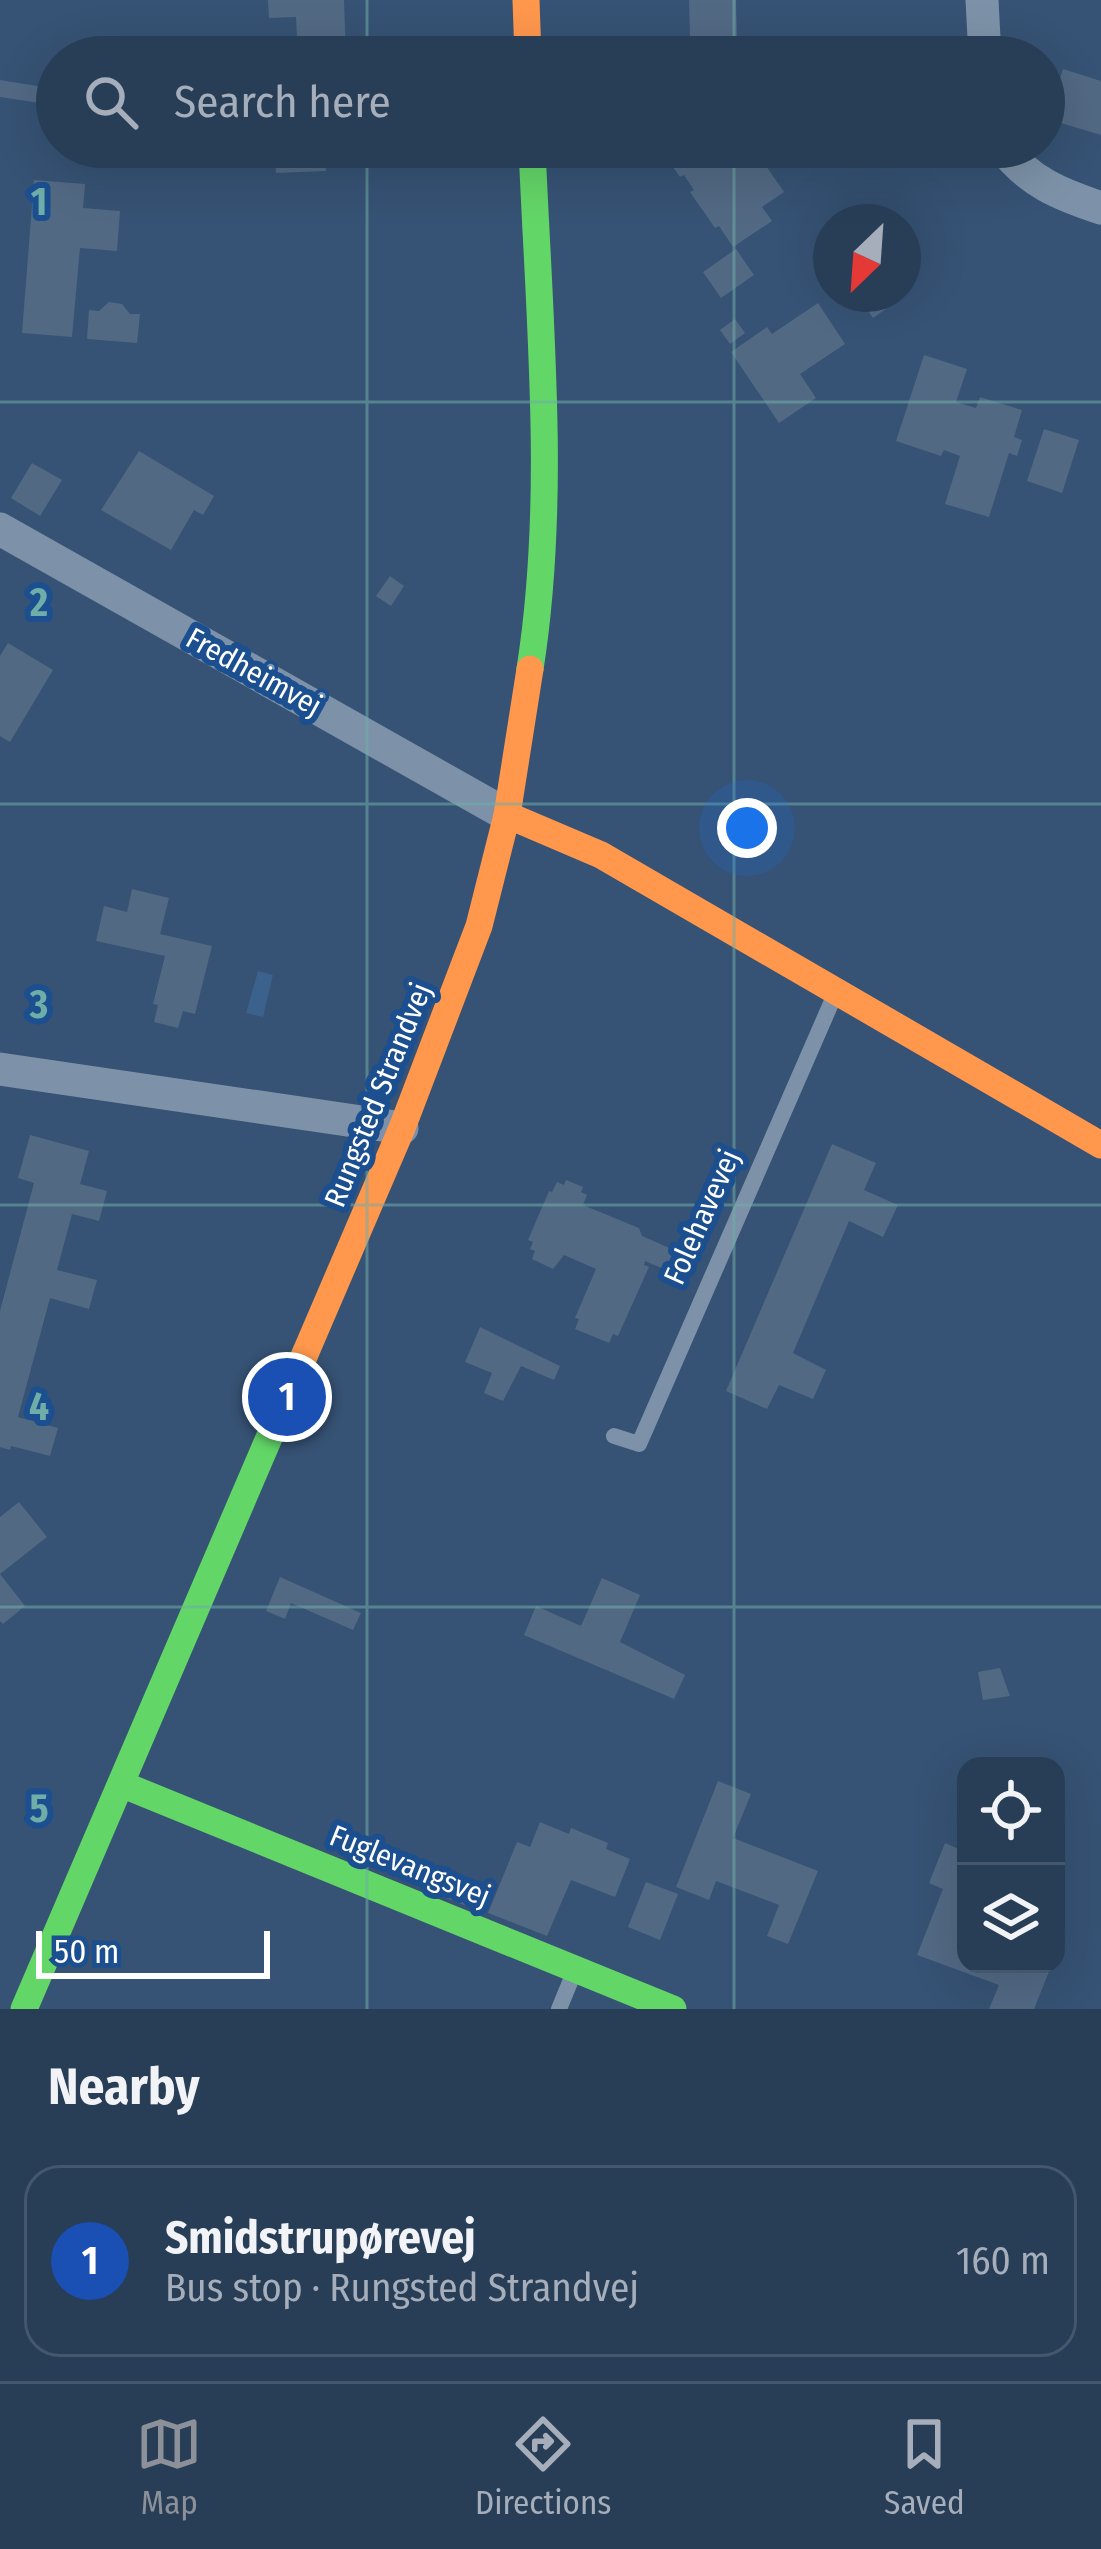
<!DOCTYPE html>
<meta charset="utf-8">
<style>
body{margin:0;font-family:"Fira Sans Condensed",sans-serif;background:#30455d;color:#f1f3f6}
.controls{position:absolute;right:36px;bottom:36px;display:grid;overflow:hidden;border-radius:24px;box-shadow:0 12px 48px #0002}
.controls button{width:108px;height:108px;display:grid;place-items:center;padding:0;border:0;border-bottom:3px solid #44576d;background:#283e57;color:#f1f3f6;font:60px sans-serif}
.compass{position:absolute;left:813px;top:204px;width:108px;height:108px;border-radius:50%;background:#283e57;box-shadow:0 12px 48px #0002;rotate:205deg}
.scale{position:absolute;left:36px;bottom:30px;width:234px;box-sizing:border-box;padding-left:12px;border:6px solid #fff;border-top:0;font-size:33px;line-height:42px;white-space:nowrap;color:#fff;-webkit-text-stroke:9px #1b4f8f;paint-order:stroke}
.you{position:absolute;left:747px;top:828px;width:42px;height:42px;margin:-30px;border:9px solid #fff;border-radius:50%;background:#1a73e8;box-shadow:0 0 0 18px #1a73e833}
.badge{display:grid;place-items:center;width:78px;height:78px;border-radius:50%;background:#8c9099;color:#fff;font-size:39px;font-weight:700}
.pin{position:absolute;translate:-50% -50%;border:6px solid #fff;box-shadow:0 3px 12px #0006}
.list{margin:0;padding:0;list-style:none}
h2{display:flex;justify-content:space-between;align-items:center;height:156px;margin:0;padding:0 48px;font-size:51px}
h2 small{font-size:39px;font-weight:400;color:#a5aeba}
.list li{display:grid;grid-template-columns:78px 1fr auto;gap:36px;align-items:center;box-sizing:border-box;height:192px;margin:0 24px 24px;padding:0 24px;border:3px solid #44576d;border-radius:36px}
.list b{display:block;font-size:45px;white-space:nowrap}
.list p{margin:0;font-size:39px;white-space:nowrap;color:#a5aeba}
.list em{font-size:39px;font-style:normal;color:#a5aeba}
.icon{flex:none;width:66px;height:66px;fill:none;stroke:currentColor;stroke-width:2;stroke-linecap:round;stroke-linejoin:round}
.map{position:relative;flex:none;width:1101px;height:2009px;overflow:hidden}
.search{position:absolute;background:#283e57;box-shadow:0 12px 48px #0002;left:36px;right:36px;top:36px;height:132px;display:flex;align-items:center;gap:30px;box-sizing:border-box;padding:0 42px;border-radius:66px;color:#a5aeba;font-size:45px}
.sheet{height:372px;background:#283e57}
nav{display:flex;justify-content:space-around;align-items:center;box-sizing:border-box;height:168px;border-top:3px solid #44576d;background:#283e57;font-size:33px;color:#a5aeba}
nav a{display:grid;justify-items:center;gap:6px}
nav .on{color:#8c9099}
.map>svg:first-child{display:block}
.water{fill:#3b618d}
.building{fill:#526984}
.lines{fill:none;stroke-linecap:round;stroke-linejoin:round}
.lane{stroke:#7d92a8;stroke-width:16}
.street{stroke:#7d92a8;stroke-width:33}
.fast{stroke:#63d668;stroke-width:27}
.slow{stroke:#ff974d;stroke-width:27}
.grid{fill:none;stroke:#6fada8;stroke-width:3;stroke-opacity:0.55}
.labels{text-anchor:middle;stroke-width:12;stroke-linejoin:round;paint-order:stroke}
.street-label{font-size:30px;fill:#fff;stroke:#1b4f8f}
.grid-label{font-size:39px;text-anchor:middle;font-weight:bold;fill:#6fada8;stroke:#1b4f8f;stroke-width:12;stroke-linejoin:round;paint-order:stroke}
</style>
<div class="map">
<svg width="1101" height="2009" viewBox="0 0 1101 2009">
<rect width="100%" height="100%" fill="#365274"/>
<path class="water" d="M258 971 273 975 263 1017 246 1013Z"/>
<g class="building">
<path d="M268 0H344L346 57H298L296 17 269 18Z"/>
<path d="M689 0H736L737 36H774L775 57H685V37H690Z"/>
<path d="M1063 69 1101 81V135L1061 123 1062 118 1049 114Z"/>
<path d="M0 80 43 87 40 103 0 97Z"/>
<path d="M275 147H325L326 171 276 173Z"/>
<path d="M659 147H721L732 162 753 147 784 192 762 207 772 221 733 247 719 226 715 228 690 192 694 190 684 175 680 177Z"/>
<path d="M34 180 85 184 83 208 120 211 117 251 80 248 72 337 22 333Z"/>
<path d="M736 249 754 275 721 298 703 272Z"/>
<path d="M857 294H907L873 318Z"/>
<path d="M109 302 122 304 130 314H140L137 343 87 339 89 310 99 311Z"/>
<path d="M818 303 845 344 800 374 816 398 779 423 731 352 767 327 772 334Z"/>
<path d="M735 319 745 333 730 344 720 330Z"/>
<path d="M924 355 967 369 956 402 976 408 980 397 1022 410 1014 437 1022 440 1017 456 1009 453 989 517 945 504 960 456 944 450 941 456 896 441Z"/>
<path d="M1044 429 1079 440 1062 493 1027 481Z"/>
<path d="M139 451 214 496 203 515 194 510 171 550 101 510Z"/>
<path d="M32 463 62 480 40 516 11 498Z"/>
<path d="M390 576 404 586 391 606 376 596Z"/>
<path d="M8 643 53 670 10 742 0 736V656Z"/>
<path d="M132 889 169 898 160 934 212 946 195 1014 183 1011 178 1028 154 1022 158 1005 153 1004 165 956 96 941 104 906 127 912Z"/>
<path d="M30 1135 89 1151 80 1184 107 1191 99 1221 72 1214 57 1270 97 1280 89 1309 50 1298 18 1417 58 1428 50 1456 11 1446 10 1450 0 1447V1311L34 1183 18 1178Z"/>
<path d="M832 1144 876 1163 864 1190 898 1205 883 1237 849 1221 793 1353 826 1370 813 1399 779 1385 767 1409 726 1391Z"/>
<path d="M566 1180 583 1187 581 1192 587 1195 583 1205 639 1228 642 1236 674 1250 666 1270 645 1261 644 1265 649 1267 618 1336 613 1334 609 1343 575 1329 579 1319 575 1318 596 1269 564 1255 553 1269 532 1259 535 1251 530 1249 533 1242 528 1240 549 1191 552 1192 557 1182 564 1185Z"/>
<path d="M480 1327 560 1366 554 1380 521 1366 503 1401 484 1393 492 1373 465 1362Z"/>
<path d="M19 1502 47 1537 0 1574V1517Z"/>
<path d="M0 1574 25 1606 3 1624 0 1621Z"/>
<path d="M280 1577 361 1613 353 1630 291 1603 285 1619 266 1611Z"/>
<path d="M602 1578 640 1595 620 1642 685 1675 674 1699 524 1635 536 1606 581 1626Z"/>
<path d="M1000 1668 1010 1696 983 1700 978 1672Z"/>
<path d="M718 1781 751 1794 733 1838 818 1871 788 1944 767 1936 779 1905 716 1881 709 1900 676 1887Z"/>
<path d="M540 1822 569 1834 571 1828 608 1843 606 1849 630 1859 615 1897 571 1880 547 1936 488 1913 517 1842 530 1847Z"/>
<path d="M962 1842 966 1843V1964H1052L1034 2009H989L999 1985 917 1955 943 1889 929 1883 945 1843 959 1849Z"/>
<path d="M451 1877 483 1890 475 1909 443 1897Z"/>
<path d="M646 1882 678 1894 660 1940 628 1927Z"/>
</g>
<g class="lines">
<g class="lane">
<path d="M614 1436 639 1444 836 992"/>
<path d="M559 2009 575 1970"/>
</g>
<g class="street">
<path d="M982 0 985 57"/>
<path d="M1003 147C1028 182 1062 195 1101 208"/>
<path d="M0 529 507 815"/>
<path d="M0 1069 402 1128"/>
</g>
<g class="fast">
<path d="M530 669C557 497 539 320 532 147"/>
<path d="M121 1784 673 2009"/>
<path d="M24 2009 305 1354"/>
</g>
<g class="slow">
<path d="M526 0 528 57"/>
<path d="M507 815 601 855 1101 1145"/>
<path d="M305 1354 402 1128 479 926 507 815 530 669"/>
</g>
</g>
<path class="grid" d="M367 0V57M734 0V57M367 147V2009M734 147V2009M0 402H1101M0 804H1101M0 1205H1101M0 1607H1101"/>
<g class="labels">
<g class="street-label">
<text transform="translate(254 672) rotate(29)" y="10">Fredheimvej</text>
<text transform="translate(378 1095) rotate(-68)" y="10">Rungsted Strandvej</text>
<text transform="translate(702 1217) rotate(-66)" y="10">Folehavevej</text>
<text transform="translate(410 1866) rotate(22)" y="10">Fuglevangsvej</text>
</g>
</g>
<g class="grid-label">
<text x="39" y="215">1</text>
<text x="39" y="616">2</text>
<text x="39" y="1018">3</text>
<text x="39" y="1420">4</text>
<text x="39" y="1822">5</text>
</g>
</svg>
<div class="controls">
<button><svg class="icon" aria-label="locate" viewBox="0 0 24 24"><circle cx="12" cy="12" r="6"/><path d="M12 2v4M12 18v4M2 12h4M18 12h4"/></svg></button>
<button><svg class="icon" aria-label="layers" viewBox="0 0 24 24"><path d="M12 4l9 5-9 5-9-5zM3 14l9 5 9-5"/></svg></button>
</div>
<svg class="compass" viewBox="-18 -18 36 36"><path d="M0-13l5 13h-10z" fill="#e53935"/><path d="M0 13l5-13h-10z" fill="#a5aeba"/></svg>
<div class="scale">50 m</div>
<div class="you"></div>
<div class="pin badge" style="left:287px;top:1397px;background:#1a4fb4">1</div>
<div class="search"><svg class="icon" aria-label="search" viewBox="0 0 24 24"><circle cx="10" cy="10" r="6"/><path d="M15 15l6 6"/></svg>Search here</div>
</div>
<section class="sheet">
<h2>Nearby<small></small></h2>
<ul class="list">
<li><span class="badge" style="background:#1a4fb4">1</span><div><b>Smidstrupørevej</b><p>Bus stop · Rungsted Strandvej</p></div><em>160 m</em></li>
</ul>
</section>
<nav>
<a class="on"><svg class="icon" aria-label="map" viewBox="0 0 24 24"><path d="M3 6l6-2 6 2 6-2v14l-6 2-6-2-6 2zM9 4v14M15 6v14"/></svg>Map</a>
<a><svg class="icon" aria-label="directions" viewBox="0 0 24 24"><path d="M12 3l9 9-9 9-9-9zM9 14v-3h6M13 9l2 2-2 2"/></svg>Directions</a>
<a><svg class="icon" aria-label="saved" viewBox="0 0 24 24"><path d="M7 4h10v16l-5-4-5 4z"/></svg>Saved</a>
</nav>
